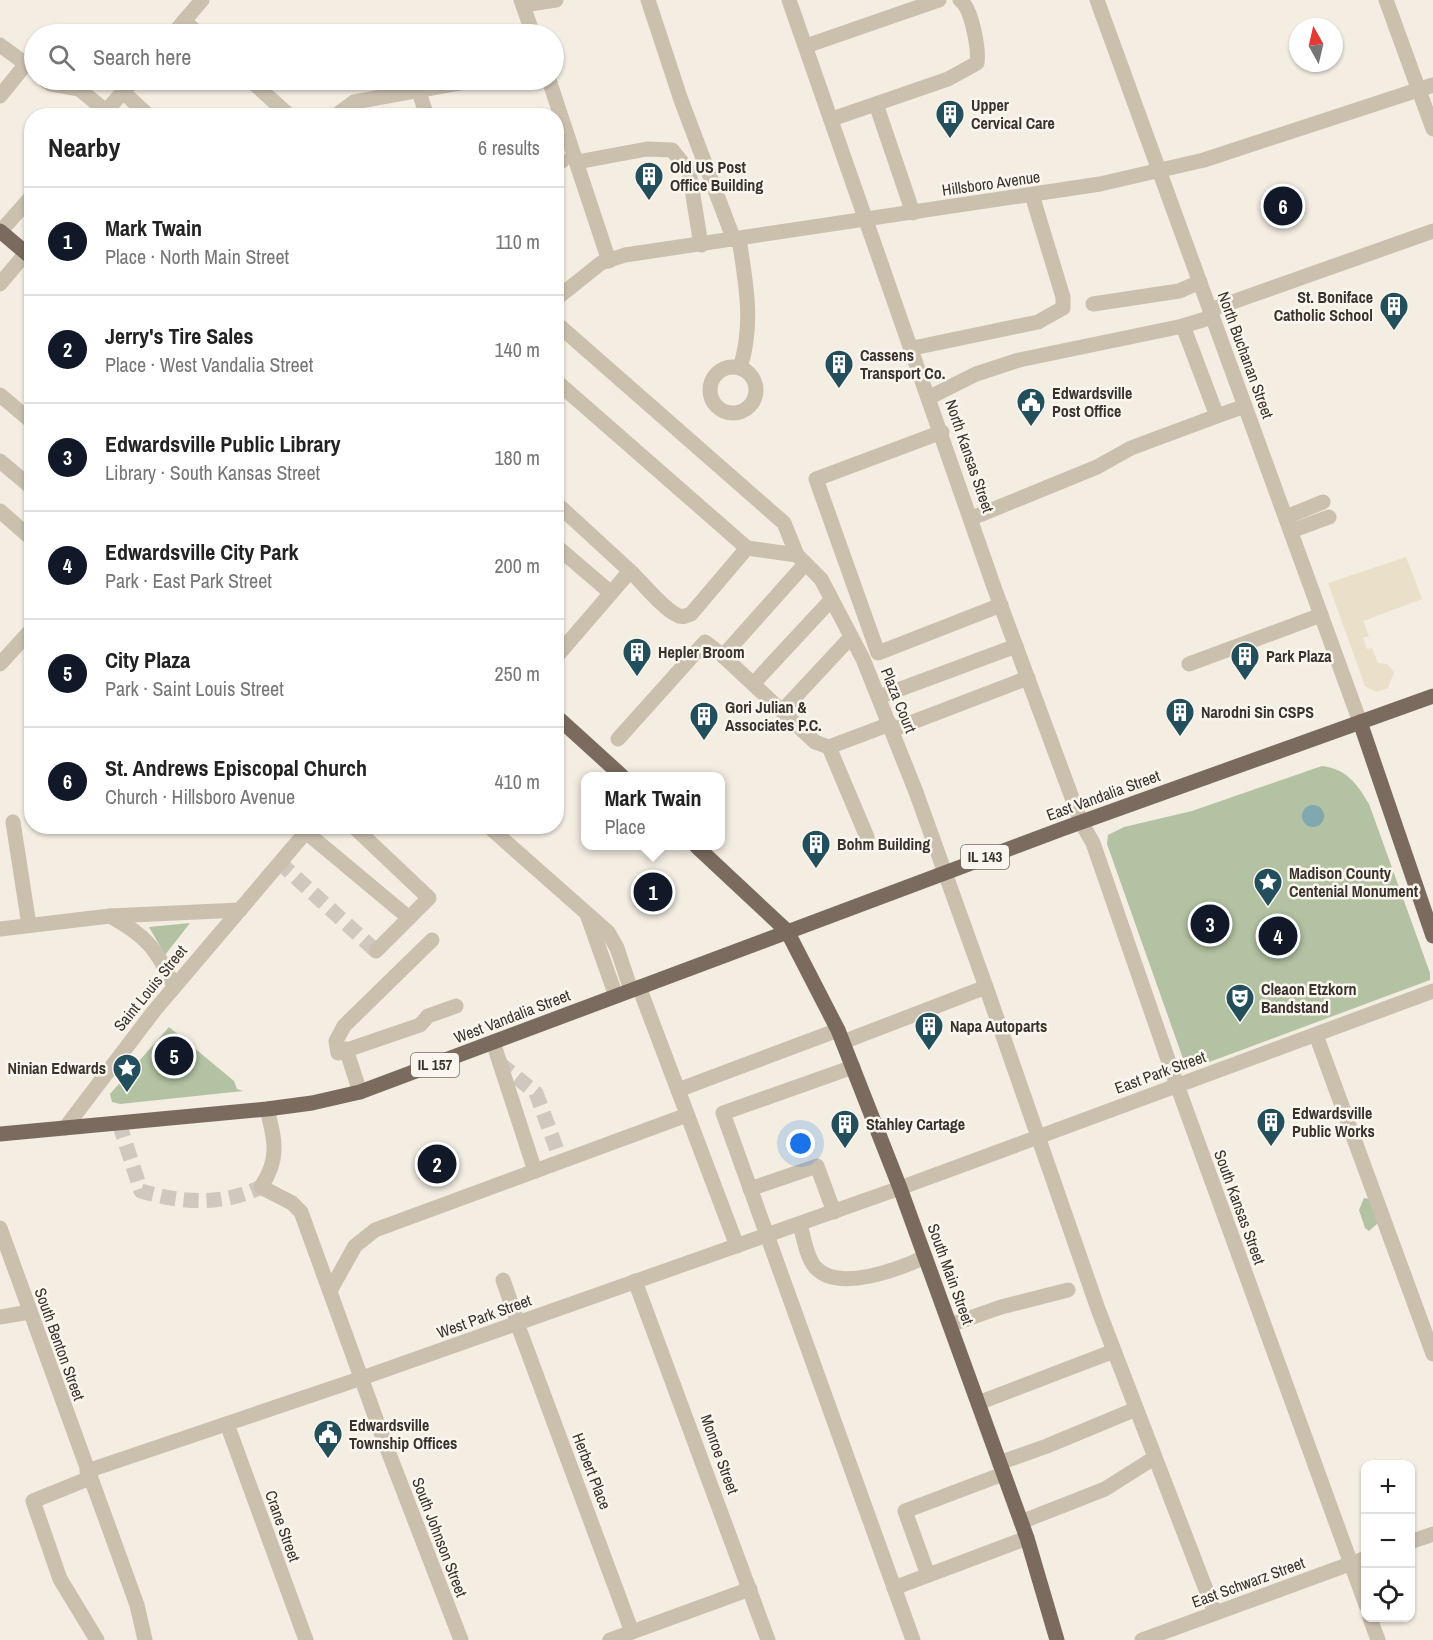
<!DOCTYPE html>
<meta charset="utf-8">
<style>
body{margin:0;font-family:"Archivo Narrow",sans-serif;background:#f6f6f6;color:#222}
.controls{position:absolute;right:18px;bottom:18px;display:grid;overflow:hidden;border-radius:12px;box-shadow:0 2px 4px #0004}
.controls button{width:54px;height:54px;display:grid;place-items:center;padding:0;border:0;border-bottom:2px solid #e0e0e0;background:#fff;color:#222;font:30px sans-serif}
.compass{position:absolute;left:1289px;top:18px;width:54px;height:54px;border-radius:50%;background:#fff;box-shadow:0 2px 4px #0004;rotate:352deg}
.you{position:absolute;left:801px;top:1144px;width:21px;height:21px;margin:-15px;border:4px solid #fff;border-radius:50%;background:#1a73e8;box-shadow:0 0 0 9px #1a73e833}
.badge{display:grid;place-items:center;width:39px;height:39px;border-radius:50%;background:#111827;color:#fff;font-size:20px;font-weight:700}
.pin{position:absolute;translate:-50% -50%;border:3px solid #fff;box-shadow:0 2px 6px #0006}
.popup{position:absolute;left:581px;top:772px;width:144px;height:78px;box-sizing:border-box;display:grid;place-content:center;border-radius:12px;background:#fff;filter:drop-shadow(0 2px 4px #0005);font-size:20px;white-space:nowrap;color:#767676}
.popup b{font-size:22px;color:#222}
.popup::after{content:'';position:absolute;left:50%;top:100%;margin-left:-12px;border:12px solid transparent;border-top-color:#fff}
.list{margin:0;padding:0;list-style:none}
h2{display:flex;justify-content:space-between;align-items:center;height:78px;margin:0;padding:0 24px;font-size:26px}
h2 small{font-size:20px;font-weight:400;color:#767676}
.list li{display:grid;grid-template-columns:39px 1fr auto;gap:18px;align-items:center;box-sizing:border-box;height:108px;padding:0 24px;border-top:2px solid #e0e0e0}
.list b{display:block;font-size:22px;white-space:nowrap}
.list p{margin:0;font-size:20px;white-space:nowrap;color:#767676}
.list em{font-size:20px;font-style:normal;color:#767676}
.icon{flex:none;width:33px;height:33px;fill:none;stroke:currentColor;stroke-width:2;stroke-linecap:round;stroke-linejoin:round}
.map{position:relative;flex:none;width:1433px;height:1640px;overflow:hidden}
.search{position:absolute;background:#fff;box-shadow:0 2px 4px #0004;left:24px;top:24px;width:540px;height:66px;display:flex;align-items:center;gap:15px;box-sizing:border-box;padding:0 21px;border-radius:33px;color:#767676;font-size:22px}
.panel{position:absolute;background:#fff;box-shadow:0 2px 4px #0004;left:24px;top:108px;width:540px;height:726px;border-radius:24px}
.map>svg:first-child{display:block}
.green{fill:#b3c2a2}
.plaza{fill:#eae0ca}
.water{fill:#81a7af}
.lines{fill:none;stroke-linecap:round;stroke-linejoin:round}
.minor-tunnel{stroke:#cec8be;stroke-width:15;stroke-dasharray:15 8;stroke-linecap:butt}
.minor{stroke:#cbbfae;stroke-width:15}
.major{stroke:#7b6b5e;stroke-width:15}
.labels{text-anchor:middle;stroke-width:5;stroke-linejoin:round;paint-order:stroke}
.shield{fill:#faf6ee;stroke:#746d66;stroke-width:1.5}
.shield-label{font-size:15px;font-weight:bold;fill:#3a322c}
.poi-label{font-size:16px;font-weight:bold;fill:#3a322c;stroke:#faf6ee;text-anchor:start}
.street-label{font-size:16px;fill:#3a322c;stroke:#faf6ee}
</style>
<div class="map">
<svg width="1433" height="1640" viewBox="0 0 1433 1640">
<rect width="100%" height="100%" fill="#f3ede2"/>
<g class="green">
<path d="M1322 766C1347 769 1357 784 1369 804L1430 973V980L1193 1068 1186 1067 1107 844 1108 835 1124 827 1192 811Z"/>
<path d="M190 923 165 955 149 927Z"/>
<path d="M169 1027 234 1081 237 1089 243 1091 120 1104 112 1102 110 1094Z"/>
<path d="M1364 1198 1370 1199 1378 1223 1369 1231 1365 1228 1359 1210Z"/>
</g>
<path class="plaza" d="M1406 557 1422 599 1363 621 1369 636 1363 638 1367 649 1372 648 1378 663 1387 664 1394 672 1388 688 1376 692 1365 686 1328 583Z"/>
<circle class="water" cx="1313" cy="816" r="11"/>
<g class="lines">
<g class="minor-tunnel">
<path d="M279 862 376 951"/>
<path d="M499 1063 536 1093 561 1161"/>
<path d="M119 1123 141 1191C182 1203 222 1206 261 1187"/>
</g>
<g class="minor">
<path d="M521 0 533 34"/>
<path d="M648 0 681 100 734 240"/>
<path d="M789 0 995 590 1081 822 1093 843 1173 1074 1366 1605"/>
<path d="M1097 0 1360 722"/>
<path d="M1386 0 1433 129"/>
<path d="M523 5 556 0"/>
<path d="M184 21 199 34"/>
<path d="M173 34 202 0"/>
<path d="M0 45 26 64 0 96"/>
<path d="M806 46 939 0"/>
<path d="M45 80 51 84 79 89 106 111"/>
<path d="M250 80 290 116"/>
<path d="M549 80 609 261"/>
<path d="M418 89 427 116"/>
<path d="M123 92 149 116"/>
<path d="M876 104 913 213"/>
<path d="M102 116 133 80"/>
<path d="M335 116 354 102 476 80"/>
<path d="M832 119 948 79 977 63C979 50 972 8 960 0"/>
<path d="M577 162 647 149 672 150 689 171 701 245"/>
<path d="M556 163 562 161"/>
<path d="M0 232 32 196"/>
<path d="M739 239C746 284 754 324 740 368"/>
<path d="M0 284 26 253"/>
<path d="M556 299 601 263 625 255 1100 184 1204 160 1433 85"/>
<path d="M1093 304 1179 291 1200 282"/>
<path d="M1210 310 1433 231"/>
<path d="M1212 317 1183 326 1217 416 1245 406"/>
<path d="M556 323 784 523 797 555 821 579 863 659 916 792 986 987"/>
<path d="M913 348 1038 322 1063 308V297L1032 195"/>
<circle cx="733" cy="390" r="23"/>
<path d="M556 381 747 548 797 555"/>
<path d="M0 395 32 422"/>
<path d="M930 397 976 374 1019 360 1183 326"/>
<path d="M942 432 816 479 878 653 1001 605"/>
<path d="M0 461 32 488"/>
<path d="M556 503 630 571"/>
<path d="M0 511 32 539"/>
<path d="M1286 517 1323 502"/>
<path d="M972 518 1097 467 1131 448 1217 416"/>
<path d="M1291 531 1329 517"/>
<path d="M556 546 611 593"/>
<path d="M805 564 723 656 815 742 829 747"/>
<path d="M556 657 630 571C643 583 662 608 677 615 682 618 686 616 691 614L747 548"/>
<path d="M0 664 32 629"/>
<path d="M1189 664 1321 615"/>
<path d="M753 684 831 600"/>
<path d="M879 697 1016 646"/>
<path d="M782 711 851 637"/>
<path d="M892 730 1028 678"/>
<path d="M618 739 705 642 723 656"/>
<path d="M13 822 29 925"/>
<path d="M353 826 429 898 376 951"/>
<path d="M488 826 608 932 617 948 631 990"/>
<path d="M306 832 409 918"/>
<path d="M867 837 829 747 890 724"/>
<path d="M110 916C146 935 157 950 174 986"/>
<path d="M588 917 616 996"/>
<path d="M0 929 110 916 240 910"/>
<path d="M432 940 344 1026 336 1041 338 1053 420 1025 428 1016 456 1006"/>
<path d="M639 987 737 1246"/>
<path d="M1316 1035 1433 1354"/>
<path d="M493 1042 535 1171"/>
<path d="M843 1042 986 987 1098 1309 1215 1613"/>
<path d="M346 1049 360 1092"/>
<path d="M853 1067 723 1113 913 1640"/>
<path d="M678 1090 838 1030"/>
<path d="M267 1109C275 1141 280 1158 261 1187L292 1203 301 1212 383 1438 461 1640"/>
<path d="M65 1128 154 1011 311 826"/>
<path d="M750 1189 817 1166 834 1212"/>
<path d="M800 1224C803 1236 807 1258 815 1267 838 1293 899 1269 925 1257"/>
<path d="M0 1228 137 1605 145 1640"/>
<path d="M503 1280 518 1323"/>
<path d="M635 1281 768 1640"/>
<path d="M331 1289 355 1246 375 1230 687 1115"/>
<path d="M0 1317 29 1312"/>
<path d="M517 1323 632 1632"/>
<path d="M950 1325 1001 1307 1068 1290"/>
<path d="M978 1403 1114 1351"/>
<path d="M227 1424 306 1640"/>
<path d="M999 1463 1047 1446 1136 1409"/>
<path d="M87 1471 362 1378 900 1188 1433 991"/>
<path d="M90 1478 33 1501 60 1579 97 1640"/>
<path d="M1021 1522 1105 1489 1154 1458"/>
<path d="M1410 1542 1433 1534"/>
<path d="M928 1575 905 1511 1003 1474"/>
<path d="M894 1588 1027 1538"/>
<path d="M1370 1618 1378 1640"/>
<path d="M610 1640 750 1589"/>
<path d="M1142 1640 1366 1558"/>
</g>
<g class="major">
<path d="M0 231 32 258"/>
<path d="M556 716 622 776"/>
<path d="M1360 722 1433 936"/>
<path d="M696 846 787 931 838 1030 900 1188 1027 1538 1057 1640"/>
<path d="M0 1134 267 1109 312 1103 360 1092 1062 829 1433 696"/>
</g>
</g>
<defs>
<g id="building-pin" transform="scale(1.5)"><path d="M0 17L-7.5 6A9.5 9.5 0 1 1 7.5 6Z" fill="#224f5b" stroke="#faf6ee"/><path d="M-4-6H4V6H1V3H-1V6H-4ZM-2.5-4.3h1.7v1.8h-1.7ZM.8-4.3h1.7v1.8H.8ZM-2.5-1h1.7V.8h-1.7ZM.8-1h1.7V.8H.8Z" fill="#fff"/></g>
<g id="civic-pin" transform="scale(1.5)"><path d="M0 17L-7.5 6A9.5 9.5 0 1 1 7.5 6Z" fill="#224f5b" stroke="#faf6ee"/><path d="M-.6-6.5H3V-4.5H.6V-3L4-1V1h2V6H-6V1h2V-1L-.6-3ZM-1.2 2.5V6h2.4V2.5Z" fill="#fff"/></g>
<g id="sight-pin" transform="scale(1.5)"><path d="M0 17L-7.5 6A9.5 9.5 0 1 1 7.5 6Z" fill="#224f5b" stroke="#faf6ee"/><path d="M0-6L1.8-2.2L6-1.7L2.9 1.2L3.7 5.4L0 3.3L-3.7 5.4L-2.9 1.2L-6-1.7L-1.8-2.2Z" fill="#fff"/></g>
<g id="theatre-pin" transform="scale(1.5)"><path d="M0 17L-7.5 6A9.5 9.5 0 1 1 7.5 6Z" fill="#224f5b" stroke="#faf6ee"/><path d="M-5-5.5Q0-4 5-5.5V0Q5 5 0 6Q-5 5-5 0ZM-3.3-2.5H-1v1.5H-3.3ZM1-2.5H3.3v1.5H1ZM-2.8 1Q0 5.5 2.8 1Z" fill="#fff"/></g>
</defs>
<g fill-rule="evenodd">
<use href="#building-pin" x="950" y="114"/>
<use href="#building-pin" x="649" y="176"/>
<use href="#building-pin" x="1394" y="306"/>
<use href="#building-pin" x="839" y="364"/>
<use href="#civic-pin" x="1031" y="402"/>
<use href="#building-pin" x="637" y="652"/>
<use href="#building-pin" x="1245" y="656"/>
<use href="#building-pin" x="1180" y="712"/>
<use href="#building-pin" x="704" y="716"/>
<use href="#building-pin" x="816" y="844"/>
<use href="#sight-pin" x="1268" y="882"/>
<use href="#theatre-pin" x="1240" y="998"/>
<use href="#building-pin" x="929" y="1026"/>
<use href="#sight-pin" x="127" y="1068"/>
<use href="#building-pin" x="1271" y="1122"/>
<use href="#building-pin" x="845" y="1124"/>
<use href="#civic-pin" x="328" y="1434"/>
</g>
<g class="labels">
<g class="shield">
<rect x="961" y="845" width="48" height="24" rx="4.5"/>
<rect x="411" y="1053" width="48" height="24" rx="4.5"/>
</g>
<g class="shield-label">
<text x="985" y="862">IL 143</text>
<text x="435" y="1070">IL 157</text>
</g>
<g class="poi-label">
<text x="971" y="111">Upper<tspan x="971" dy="18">Cervical Care</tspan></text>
<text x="670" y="173">Old US Post<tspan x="670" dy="18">Office Building</tspan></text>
<text x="1373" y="303" text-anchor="end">St. Boniface<tspan x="1373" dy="18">Catholic School</tspan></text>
<text x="860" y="361">Cassens<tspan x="860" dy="18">Transport Co.</tspan></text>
<text x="1052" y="399">Edwardsville<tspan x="1052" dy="18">Post Office</tspan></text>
<text x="658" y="658">Hepler Broom</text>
<text x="1266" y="662">Park Plaza</text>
<text x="725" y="713">Gori Julian &amp;<tspan x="725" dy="18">Associates P.C.</tspan></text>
<text x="1201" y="718">Narodni Sin CSPS</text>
<text x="837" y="850">Bohm Building</text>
<text x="1289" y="879">Madison County<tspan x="1289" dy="18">Centenial Monument</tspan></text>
<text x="1261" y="995">Cleaon Etzkorn<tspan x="1261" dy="18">Bandstand</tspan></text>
<text x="950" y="1032">Napa Autoparts</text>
<text x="106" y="1074" text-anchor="end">Ninian Edwards</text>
<text x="1292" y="1119">Edwardsville<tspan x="1292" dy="18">Public Works</tspan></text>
<text x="866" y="1130">Stahley Cartage</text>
<text x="349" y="1431">Edwardsville<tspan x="349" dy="18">Township Offices</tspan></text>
</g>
<g class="street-label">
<text transform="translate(991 183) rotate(-8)" y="6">Hillsboro Avenue</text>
<text transform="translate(1246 355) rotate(70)" y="6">North Buchanan Street</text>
<text transform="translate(970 456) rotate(71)" y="6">North Kansas Street</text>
<text transform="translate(899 700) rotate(68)" y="6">Plaza Court</text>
<text transform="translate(1103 795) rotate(-20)" y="6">East Vandalia Street</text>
<text transform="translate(150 988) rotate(-51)" y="6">Saint Louis Street</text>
<text transform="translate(512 1016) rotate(-21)" y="6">West Vandalia Street</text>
<text transform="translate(1160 1072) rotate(-20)" y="6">East Park Street</text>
<text transform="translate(1240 1207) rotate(70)" y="6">South Kansas Street</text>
<text transform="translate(951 1274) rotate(70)" y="6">South Main Street</text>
<text transform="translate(484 1316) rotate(-20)" y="6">West Park Street</text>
<text transform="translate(60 1344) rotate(70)" y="6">South Benton Street</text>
<text transform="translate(720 1454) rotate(70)" y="6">Monroe Street</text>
<text transform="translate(592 1471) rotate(69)" y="6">Herbert Place</text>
<text transform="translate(283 1526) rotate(70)" y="6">Crane Street</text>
<text transform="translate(440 1537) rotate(69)" y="6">South Johnson Street</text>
<text transform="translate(1248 1582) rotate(-20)" y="6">East Schwarz Street</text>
</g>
</g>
</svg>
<div class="controls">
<button>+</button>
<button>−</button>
<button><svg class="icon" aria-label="locate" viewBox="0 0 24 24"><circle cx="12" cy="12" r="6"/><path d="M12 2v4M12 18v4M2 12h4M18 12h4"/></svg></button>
</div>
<svg class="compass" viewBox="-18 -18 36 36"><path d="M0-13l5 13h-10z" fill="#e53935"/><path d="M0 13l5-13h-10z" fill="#767676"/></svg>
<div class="you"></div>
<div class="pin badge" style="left:653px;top:892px">1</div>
<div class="popup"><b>Mark Twain</b>Place</div>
<div class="pin badge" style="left:437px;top:1164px">2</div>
<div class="pin badge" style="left:1210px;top:924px">3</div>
<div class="pin badge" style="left:1278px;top:936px">4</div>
<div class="pin badge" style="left:174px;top:1056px">5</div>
<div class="pin badge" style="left:1283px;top:206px">6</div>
<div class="search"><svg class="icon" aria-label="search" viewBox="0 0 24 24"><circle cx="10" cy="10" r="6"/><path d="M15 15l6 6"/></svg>Search here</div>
<section class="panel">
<h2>Nearby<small>6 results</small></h2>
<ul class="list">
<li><span class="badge">1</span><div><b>Mark Twain</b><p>Place · North Main Street</p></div><em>110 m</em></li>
<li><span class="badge">2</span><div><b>Jerry's Tire Sales</b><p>Place · West Vandalia Street</p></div><em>140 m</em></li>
<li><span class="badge">3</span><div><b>Edwardsville Public Library</b><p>Library · South Kansas Street</p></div><em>180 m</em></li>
<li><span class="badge">4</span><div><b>Edwardsville City Park</b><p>Park · East Park Street</p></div><em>200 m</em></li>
<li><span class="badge">5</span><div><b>City Plaza</b><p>Park · Saint Louis Street</p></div><em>250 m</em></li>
<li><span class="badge">6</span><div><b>St. Andrews Episcopal Church</b><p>Church · Hillsboro Avenue</p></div><em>410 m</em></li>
</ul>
</section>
</div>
